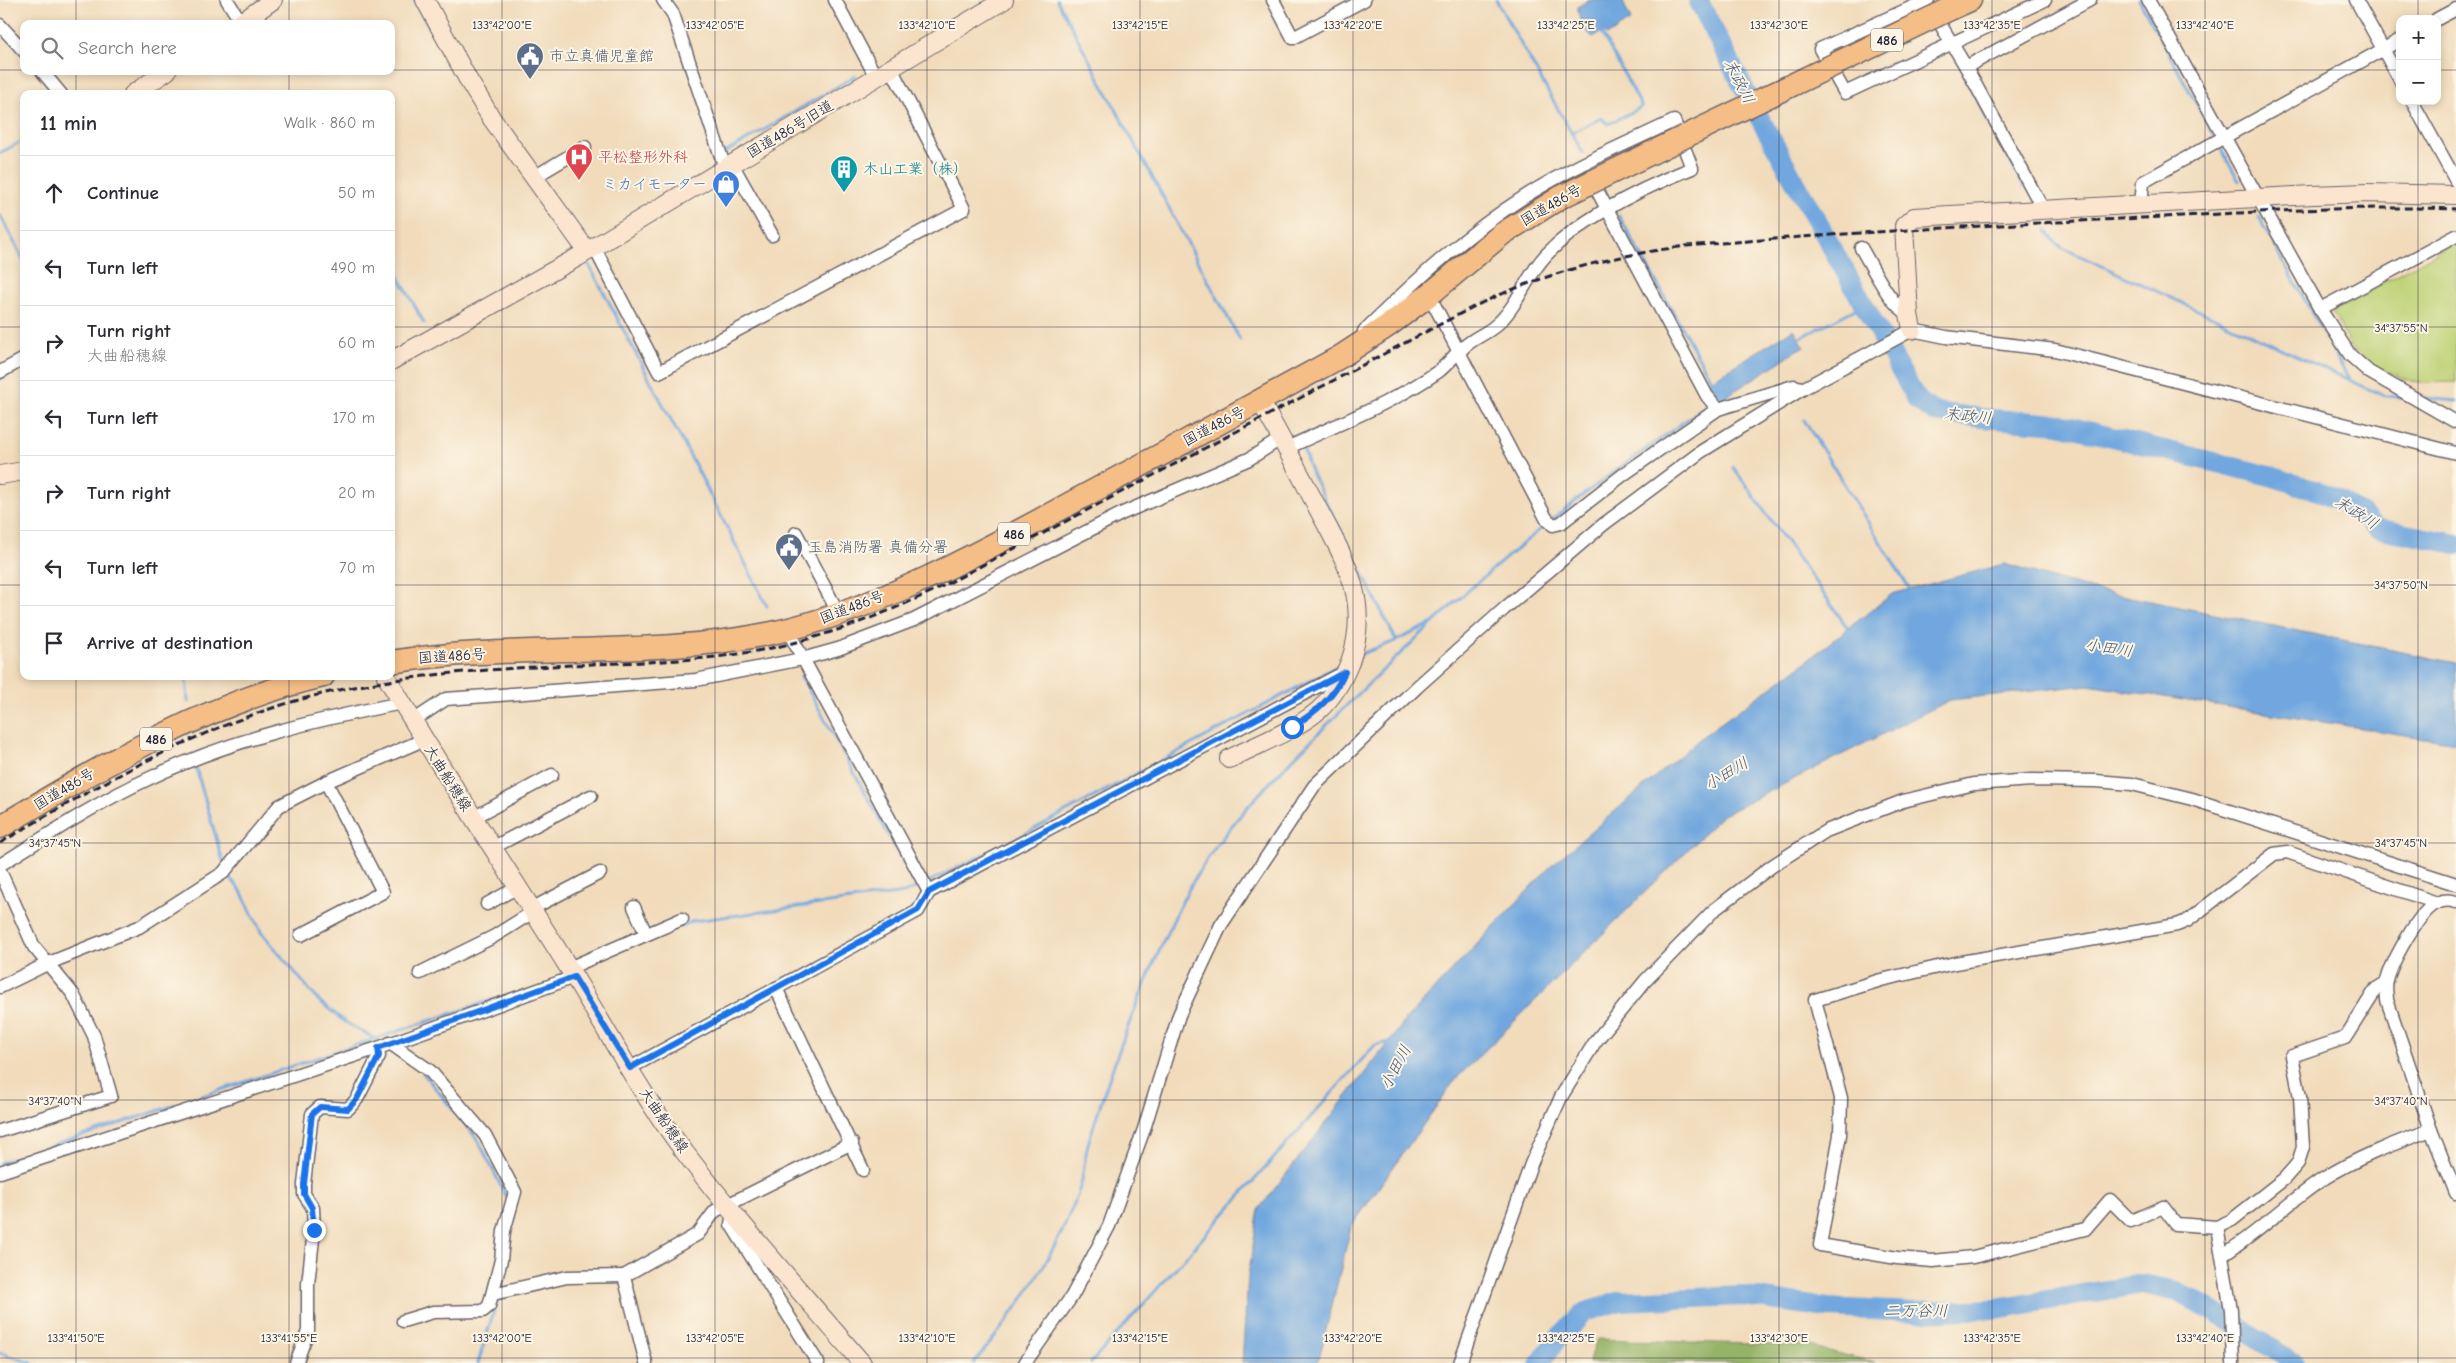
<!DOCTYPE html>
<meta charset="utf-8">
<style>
body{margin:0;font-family:"Comic Neue","Klee One",sans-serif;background:#f2f2f3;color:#2b2b33}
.controls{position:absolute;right:15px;top:15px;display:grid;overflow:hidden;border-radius:10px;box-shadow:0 2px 8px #0003}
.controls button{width:45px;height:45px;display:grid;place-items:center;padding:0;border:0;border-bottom:1px solid #e1e1e2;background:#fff;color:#2b2b33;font:25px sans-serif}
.stop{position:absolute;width:15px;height:15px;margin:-11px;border:4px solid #1a73e8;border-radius:50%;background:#fff}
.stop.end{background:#1a73e8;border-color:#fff;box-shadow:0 1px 5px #0008}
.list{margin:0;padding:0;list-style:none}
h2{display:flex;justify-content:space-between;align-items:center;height:65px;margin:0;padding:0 20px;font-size:21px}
h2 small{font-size:16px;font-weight:400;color:#7c7c81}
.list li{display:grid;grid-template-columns:32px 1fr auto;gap:15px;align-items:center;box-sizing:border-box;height:75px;padding:0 20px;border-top:1px solid #e1e1e2}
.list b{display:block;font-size:19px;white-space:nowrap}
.list p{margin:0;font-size:16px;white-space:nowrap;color:#7c7c81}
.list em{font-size:16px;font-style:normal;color:#7c7c81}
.icon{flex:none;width:28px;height:28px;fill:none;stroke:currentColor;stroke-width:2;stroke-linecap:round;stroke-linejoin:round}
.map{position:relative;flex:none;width:2456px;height:1363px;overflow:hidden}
.search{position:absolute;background:#fff;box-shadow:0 2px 8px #0003;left:20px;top:20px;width:375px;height:55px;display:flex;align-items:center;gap:12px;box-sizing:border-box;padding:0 18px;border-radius:10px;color:#7c7c81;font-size:19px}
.panel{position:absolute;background:#fff;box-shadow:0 2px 8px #0003;left:20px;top:90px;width:375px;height:590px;border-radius:10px}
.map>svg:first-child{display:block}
.green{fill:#bed276;stroke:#707a58}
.forest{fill:#96b467;stroke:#5c6b51}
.water{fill:#71a7de;stroke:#4a648c}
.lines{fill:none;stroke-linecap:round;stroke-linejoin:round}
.stream{stroke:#71a7de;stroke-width:3}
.river{stroke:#71a7de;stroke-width:20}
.street-casing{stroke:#6a6368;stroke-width:15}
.secondary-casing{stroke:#6a6368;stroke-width:20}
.highway-casing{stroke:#6a6368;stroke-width:25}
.street{stroke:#fff;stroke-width:12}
.secondary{stroke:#fbe5cf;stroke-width:18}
.highway{stroke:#f6be87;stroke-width:22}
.rail{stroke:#22223b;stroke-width:3;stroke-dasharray:8 4;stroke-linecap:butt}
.highway-bridge-casing{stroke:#6a6368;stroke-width:25;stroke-linecap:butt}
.highway-bridge{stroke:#f6be87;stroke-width:22}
.route{stroke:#1a73e8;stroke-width:6}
.ticks{fill:none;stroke:#22223b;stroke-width:1;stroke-opacity:0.45}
.labels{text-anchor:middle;stroke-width:4;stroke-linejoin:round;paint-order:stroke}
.shield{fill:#fcf5e5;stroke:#63616e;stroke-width:1}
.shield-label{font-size:14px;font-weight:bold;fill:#22223b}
.service-label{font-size:15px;fill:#4e5e75;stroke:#fcf5e5;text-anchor:start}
.street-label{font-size:15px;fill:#22223b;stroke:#fcf5e5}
.health-label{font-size:15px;fill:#be3a42;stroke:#fcf5e5;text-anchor:start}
.culture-label{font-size:15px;fill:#0d838f;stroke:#fcf5e5;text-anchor:start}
.shop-label{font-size:15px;fill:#366cbe;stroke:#fcf5e5;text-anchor:end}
.water-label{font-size:16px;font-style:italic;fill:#42577c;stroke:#fcf5e5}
.ticks-label{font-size:12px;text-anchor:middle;fill:#22223b;stroke:#fcf5e5;stroke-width:4;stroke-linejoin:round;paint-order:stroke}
</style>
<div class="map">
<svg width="2456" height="1363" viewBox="0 0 2456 1363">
<rect width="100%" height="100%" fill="#fcf5e5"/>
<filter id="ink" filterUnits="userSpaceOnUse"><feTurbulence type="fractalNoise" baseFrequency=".02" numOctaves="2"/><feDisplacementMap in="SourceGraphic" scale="10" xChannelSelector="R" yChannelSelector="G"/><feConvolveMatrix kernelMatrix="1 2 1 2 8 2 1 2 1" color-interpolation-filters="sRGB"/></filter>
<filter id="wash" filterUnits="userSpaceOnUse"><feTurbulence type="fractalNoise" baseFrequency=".0096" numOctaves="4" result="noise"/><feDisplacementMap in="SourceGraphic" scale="20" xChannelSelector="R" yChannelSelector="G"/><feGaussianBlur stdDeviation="1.12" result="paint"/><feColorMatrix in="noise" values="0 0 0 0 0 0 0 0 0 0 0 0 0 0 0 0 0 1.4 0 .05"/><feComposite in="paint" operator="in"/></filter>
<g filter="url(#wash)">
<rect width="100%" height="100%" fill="#f1dbbb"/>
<path class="green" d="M2456 242V382L2418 383 2371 367 2351 346 2332 311Z"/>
<path class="forest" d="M1597 1339 1810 1346 1875 1363H1589Z"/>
<g class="water">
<path d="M1588 0H1622L1631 20 1608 35 1602 32 1593 37C1585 32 1577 17 1578 7Z"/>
<path d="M1794 329 1804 346 1719 401 1708 382Z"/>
<path d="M2004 564 2091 589 2456 663V743L2088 685 1950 700 1723 815 1455 1080 1351 1227 1318 1363H1242L1248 1276 1259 1209 1409 1016 1552 865 1703 736 1799 667 1892 594Z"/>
</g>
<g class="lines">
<g class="stream">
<path d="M414 0 466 93"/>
<path d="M1057 0 1240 340"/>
<path d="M1496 0 1583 153"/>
<path d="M2139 0 2215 137"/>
<path d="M1932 25 1944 43"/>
<path d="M1971 89 2024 187"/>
<path d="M1572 133 1601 118 1608 124 1642 107 1600 30"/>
<path d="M2218 143 2239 181"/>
<path d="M724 151 725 153 855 76"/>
<path d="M0 153 24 140"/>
<path d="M0 215 24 261"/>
<path d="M1619 216 1713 383"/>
<path d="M2259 218 2349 379"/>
<path d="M2047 230 2054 241 2063 248 2384 396 2403 397"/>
<path d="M565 242 566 235"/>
<path d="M587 261 696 467 767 606"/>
<path d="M391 262 424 323"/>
<path d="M1796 340 1863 305"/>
<path d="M0 379 8 375"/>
<path d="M2424 398 2456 401"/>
<path d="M1804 420 1911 591"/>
<path d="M1302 445 1311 472 1396 640"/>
<path d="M1733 467 1850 631"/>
<path d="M1552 520 1591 489 1710 403"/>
<path d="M1358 655 1396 641 1430 624"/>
<path d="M186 676 188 702"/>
<path d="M801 676 917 887"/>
<path d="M196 768 224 865"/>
<path d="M226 873 241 891 261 932 319 1001 345 1022 379 1041"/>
<path d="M928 882 1008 843 1343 663"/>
<path d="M680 927 693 921 904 893 922 885"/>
<path d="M423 1073 478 1140 508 1200"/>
<path d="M0 1163 495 999"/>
<path d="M501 1289 514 1217"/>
<path d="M0 1353 32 1363"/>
<path d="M478 1363 499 1295"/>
<path d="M974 1363C1008 1321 1040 1278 1063 1229 1070 1214 1078 1196 1082 1180 1084 1168 1085 1156 1088 1144 1112 1064 1142 985 1178 910 1217 827 1286 766 1350 702 1414 640 1478 579 1547 524"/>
<path d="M1091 1363 1375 1045 1390 1042"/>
</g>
<g class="river">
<path d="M1698 0 1759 117 1917 400 1934 412 1981 418 2059 424 2270 476 2327 494 2361 513 2376 528 2456 544"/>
<path d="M1540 1363 1558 1338 1585 1312 1621 1301 1744 1296 1827 1308 1915 1312 1996 1309 2142 1284 2177 1291 2243 1329 2294 1363"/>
</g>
</g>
</g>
<g filter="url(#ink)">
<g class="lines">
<g class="street-casing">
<g id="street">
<path d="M227 0 241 22"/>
<path d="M663 0 673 14 725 168"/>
<path d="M835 0 876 77"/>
<path d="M1273 0 1293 38 1364 0"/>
<path d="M1928 0 1820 49 1845 93 2045 0"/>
<path d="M2148 0 2320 309 2350 355 2369 372 2456 422"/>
<path d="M2356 0 2400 80"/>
<path d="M1933 12 1966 67 2044 211"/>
<path d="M2437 19 2456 9"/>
<path d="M0 25 24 51"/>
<path d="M1966 67 2090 0"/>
<path d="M42 71 61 94"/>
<path d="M2412 101 2456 181"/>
<path d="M732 164 772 235"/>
<path d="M534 177 585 147"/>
<path d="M1590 177 1707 396 1718 409"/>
<path d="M2141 206 2143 182 2400 40"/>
<path d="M594 247 659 372 964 209 891 68"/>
<path d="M1861 248C1872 266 1890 306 1909 314"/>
<path d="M1429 295 1546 518 1553 525 1561 523 1624 474 1718 409 1794 386 1802 388"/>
<path d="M2320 309 2456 236"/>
<path d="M0 372 24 359"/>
<path d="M1287 448C1338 424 1393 403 1439 371 1448 364 1455 354 1464 347 1473 338 1486 334 1495 326 1518 307 1526 276 1546 255 1582 217 1643 188 1692 168L1674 121C1623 145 1571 167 1524 197 1466 234 1413 283 1364 331"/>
<path d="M796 533 839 614"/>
<path d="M787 629 929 892"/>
<path d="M413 721 446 699 696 680 802 659 838 649 914 620 1123 513 1249 459 1282 438"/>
<path d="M473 818 552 775"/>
<path d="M492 848 591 796"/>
<path d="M0 865C48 835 96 803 148 779 229 740 315 720 402 703"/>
<path d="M0 871 34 947 73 994 94 1036 111 1096 0 1131"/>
<path d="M2456 902C2450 900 2443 900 2437 903 2419 911 2392 961 2387 981 2385 987 2387 994 2387 1000L2431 1130 2456 1193"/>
<path d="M487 904 518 887"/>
<path d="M634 907 646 934"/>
<path d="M531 909 600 873"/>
<path d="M301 935 383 892 326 782"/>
<path d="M569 968 682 919"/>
<path d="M420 973 493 937 533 912"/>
<path d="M2386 983 2376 989 2345 1038 2292 1056 2300 1097 2303 1147 2298 1163 2284 1179 2232 1220 2217 1227 2176 1224 2163 1207 2131 1221 2110 1200 2085 1229 1973 1257 1933 1261 1897 1258 1820 1245 1840 1135 1841 1098 1815 1000 1881 980 1955 963 2177 925 2187 921 2274 854 2287 852 2437 903"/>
<path d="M0 987 49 963 139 927 223 873 279 806 326 782 423 740"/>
<path d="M776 988 863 1170"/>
<path d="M390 1043 430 1071 485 1135 515 1192 504 1231 501 1260 489 1306 483 1311 433 1312 403 1321"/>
<path d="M630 1068 918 911 929 892 1345 672"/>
<path d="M0 1172 378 1048"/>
<path d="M733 1213 731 1224 818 1363"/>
<path d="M2217 1227 2231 1310 2233 1363"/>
<path d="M2223 1255C2259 1233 2288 1202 2323 1179 2356 1158 2395 1143 2431 1130"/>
<path d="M493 1294 567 1277 624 1276"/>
<path d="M296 1363 308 1331V1284L314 1230 313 1208 304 1194V1184L312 1114 320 1107 348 1109 357 1099 379 1056 378 1048 574 977"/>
<path d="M646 1363 624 1276 698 1234 715 1211 852 1143"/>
<path d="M1025 1363 1072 1296 1109 1226 1144 1129 1179 1015 1221 925 1314 786 1417 687 1504 609 1604 524 1702 451 1804 388 1912 330 1946 337 2055 350 2456 453"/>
<path d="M1460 1363 1531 1164 1561 1097 1595 1042 1645 981 1714 910 1772 866 1826 831 1903 801 1974 784 2032 780 2096 781 2132 784 2192 799 2456 884"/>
</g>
</g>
<g class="secondary-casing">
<g id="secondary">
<path d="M425 0 470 83 492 119 587 251"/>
<path d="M239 24 273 0"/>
<path d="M133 94 167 71"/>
<path d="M1912 330 1909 314 1904 226 1914 217 2313 195 2367 193 2456 195"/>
<path d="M391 361 578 257 1004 0"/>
<path d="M0 475 24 471"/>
<path d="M386 676C444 774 507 869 567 965 606 1028 641 1095 686 1154 741 1226 803 1294 862 1363"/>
<path d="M1229 759C1256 745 1296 730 1319 710 1333 697 1343 680 1350 662 1372 601 1344 558 1316 505 1298 470 1280 435 1260 401"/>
</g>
</g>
<g class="highway-casing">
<g id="highway">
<path d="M1952 8 1970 0"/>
<path d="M1686 136 1821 71"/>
<path d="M391 662C518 642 647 659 772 633 874 611 980 553 1071 503 1161 455 1251 406 1340 357L1389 325 1429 295 1502 234 1561 197"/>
<path d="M0 827C102 766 205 703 323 676"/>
</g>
</g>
<use href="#street" class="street"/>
<use href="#secondary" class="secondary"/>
<use href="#highway" class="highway"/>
<path class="rail" d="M0 843C110 778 221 713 349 688 429 672 510 668 592 664 645 662 698 661 751 652 819 640 882 616 943 586L1473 307C1541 274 1611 256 1686 246 1838 233 1990 225 2142 218 2247 213 2352 205 2456 209"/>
<g class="highway-bridge-casing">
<g id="highway-bridge">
<path d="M1821 71 1952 8"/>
<path d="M1561 197 1686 136"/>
</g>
</g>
<use href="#highway-bridge" class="highway-bridge"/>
</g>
</g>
<g class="lines" filter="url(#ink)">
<path class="route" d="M314 1230 312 1208 304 1194V1184L312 1114 320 1107 348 1109 357 1099 379 1056 378 1048 574 977 630 1068 918 910 929 892 1345 672C1333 698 1316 712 1292 727"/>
</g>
<path class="ticks" d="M76 0V24M289 0V24M502 0V1363M715 0V1363M927 0V1363M1140 0V1363M1353 0V1363M1566 0V1363M1779 0V1363M1992 0V1363M2205 0V1363M2418 0V19M0 70H24M391 70H2400M2437 70H2456M76 71V94M289 71V94M2418 101V1363M0 327H24M391 327H2456M0 585H24M391 585H2456M76 676V1363M289 676V1363M0 843H2456M0 1100H2456M0 1358H2456"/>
<defs>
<g id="civic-pin" transform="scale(1.4375)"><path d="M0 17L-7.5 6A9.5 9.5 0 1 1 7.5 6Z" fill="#5c6f8a" stroke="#fcf5e5"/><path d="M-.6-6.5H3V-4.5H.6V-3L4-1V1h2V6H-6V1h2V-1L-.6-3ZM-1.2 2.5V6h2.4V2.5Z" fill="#fff"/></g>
<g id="hospital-pin" transform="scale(1.4375)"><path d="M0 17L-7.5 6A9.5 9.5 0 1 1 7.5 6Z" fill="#e0444e" stroke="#fcf5e5"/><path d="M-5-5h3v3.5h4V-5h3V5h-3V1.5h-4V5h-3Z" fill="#fff"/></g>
<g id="building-pin" transform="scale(1.4375)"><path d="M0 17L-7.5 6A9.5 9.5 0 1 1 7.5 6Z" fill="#0f9aa8" stroke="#fcf5e5"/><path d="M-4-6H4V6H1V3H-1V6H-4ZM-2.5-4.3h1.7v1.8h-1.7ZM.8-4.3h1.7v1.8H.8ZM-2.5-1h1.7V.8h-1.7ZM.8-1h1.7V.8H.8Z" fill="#fff"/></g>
<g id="shop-pin" transform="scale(1.4375)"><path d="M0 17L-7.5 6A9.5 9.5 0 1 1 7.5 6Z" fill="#3f7fe0" stroke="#fcf5e5"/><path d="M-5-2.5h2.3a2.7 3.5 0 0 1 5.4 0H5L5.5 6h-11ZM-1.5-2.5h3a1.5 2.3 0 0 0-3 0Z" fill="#fff"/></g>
</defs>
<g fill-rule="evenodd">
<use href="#civic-pin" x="530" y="56"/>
<use href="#hospital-pin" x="579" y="157"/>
<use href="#building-pin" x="844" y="169"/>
<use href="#shop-pin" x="726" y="184"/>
<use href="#civic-pin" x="789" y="547"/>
</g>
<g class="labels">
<g class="shield">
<rect x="1871" y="28.5" width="32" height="23" rx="4"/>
<rect x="998" y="522.5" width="32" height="23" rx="4"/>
<rect x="140" y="727.5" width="32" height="23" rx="4"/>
</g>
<g class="shield-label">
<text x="1887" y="45">486</text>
<text x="1014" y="539">486</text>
<text x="156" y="744">486</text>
</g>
<g class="service-label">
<text x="549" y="61">市立真備児童館</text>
<text x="808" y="552">玉島消防署 真備分署</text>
</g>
<g class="street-label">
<text transform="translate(790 129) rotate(-31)" y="5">国道486号旧道</text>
<text transform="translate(1551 205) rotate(-30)" y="5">国道486号</text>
<text transform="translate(1214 426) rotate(-28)" y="5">国道486号</text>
<text transform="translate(852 607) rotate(-21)" y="5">国道486号</text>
<text transform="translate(452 656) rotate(-4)" y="5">国道486号</text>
<text transform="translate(448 778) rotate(58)" y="5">大曲船穂線</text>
<text transform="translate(64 789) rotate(-31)" y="5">国道486号</text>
<text transform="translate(664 1120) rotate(56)" y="5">大曲船穂線</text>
</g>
<g class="health-label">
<text x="598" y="162">平松整形外科</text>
</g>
<g class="culture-label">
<text x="863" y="174">木山工業（株）</text>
</g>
<g class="shop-label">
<text x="707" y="189">ミカイモーター</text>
</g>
<g class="water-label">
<text transform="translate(1740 81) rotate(63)" y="6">末政川</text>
<text transform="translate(1968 415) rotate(6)" y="6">末政川</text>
<text transform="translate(2357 512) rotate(32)" y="6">末政川</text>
<text transform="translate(2109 647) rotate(9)" y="6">小田川</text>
<text transform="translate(1726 773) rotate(-31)" y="6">小田川</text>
<text transform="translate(1395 1067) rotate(-62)" y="6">小田川</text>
<text x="1916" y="1316">二万谷川</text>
</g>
</g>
<g class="ticks-label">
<text x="502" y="29">133°42'00"E</text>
<text x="715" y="29">133°42'05"E</text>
<text x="927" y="29">133°42'10"E</text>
<text x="1140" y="29">133°42'15"E</text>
<text x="1353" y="29">133°42'20"E</text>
<text x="1566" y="29">133°42'25"E</text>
<text x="1779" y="29">133°42'30"E</text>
<text x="1992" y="29">133°42'35"E</text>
<text x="2205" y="29">133°42'40"E</text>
<text x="2401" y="332">34°37'55"N</text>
<text x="2401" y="589">34°37'50"N</text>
<text x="55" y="847">34°37'45"N</text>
<text x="2401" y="847">34°37'45"N</text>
<text x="55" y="1105">34°37'40"N</text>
<text x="2401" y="1105">34°37'40"N</text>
<text x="76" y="1342">133°41'50"E</text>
<text x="289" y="1342">133°41'55"E</text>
<text x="502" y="1342">133°42'00"E</text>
<text x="715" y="1342">133°42'05"E</text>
<text x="927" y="1342">133°42'10"E</text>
<text x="1140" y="1342">133°42'15"E</text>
<text x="1353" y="1342">133°42'20"E</text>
<text x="1566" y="1342">133°42'25"E</text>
<text x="1779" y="1342">133°42'30"E</text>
<text x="1992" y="1342">133°42'35"E</text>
<text x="2205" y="1342">133°42'40"E</text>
</g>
</svg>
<div class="controls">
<button>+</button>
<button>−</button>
</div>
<div class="stop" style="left:1292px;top:727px"></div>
<div class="stop end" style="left:314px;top:1230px"></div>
<div class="search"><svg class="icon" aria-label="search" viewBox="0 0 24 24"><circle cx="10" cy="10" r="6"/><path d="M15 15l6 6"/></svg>Search here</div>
<section class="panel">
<h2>11 min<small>Walk · 860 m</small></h2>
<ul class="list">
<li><svg class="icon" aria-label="ahead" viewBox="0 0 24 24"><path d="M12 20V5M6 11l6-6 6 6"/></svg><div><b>Continue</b></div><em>50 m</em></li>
<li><svg class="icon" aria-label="left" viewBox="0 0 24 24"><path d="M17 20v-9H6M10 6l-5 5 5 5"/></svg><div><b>Turn left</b></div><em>490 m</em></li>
<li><svg class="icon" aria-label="right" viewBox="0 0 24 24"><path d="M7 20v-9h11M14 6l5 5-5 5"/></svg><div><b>Turn right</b><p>大曲船穂線</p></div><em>60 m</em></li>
<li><svg class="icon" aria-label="left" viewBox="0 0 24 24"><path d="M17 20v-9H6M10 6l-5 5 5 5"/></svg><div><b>Turn left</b></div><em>170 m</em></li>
<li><svg class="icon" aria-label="right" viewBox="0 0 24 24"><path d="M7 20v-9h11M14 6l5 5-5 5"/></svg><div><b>Turn right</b></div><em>20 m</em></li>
<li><svg class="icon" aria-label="left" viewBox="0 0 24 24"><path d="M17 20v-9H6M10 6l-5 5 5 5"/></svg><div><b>Turn left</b></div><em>70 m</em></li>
<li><svg class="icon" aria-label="arrive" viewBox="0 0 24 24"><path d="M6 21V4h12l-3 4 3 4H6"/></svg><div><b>Arrive at destination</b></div></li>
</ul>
</section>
</div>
